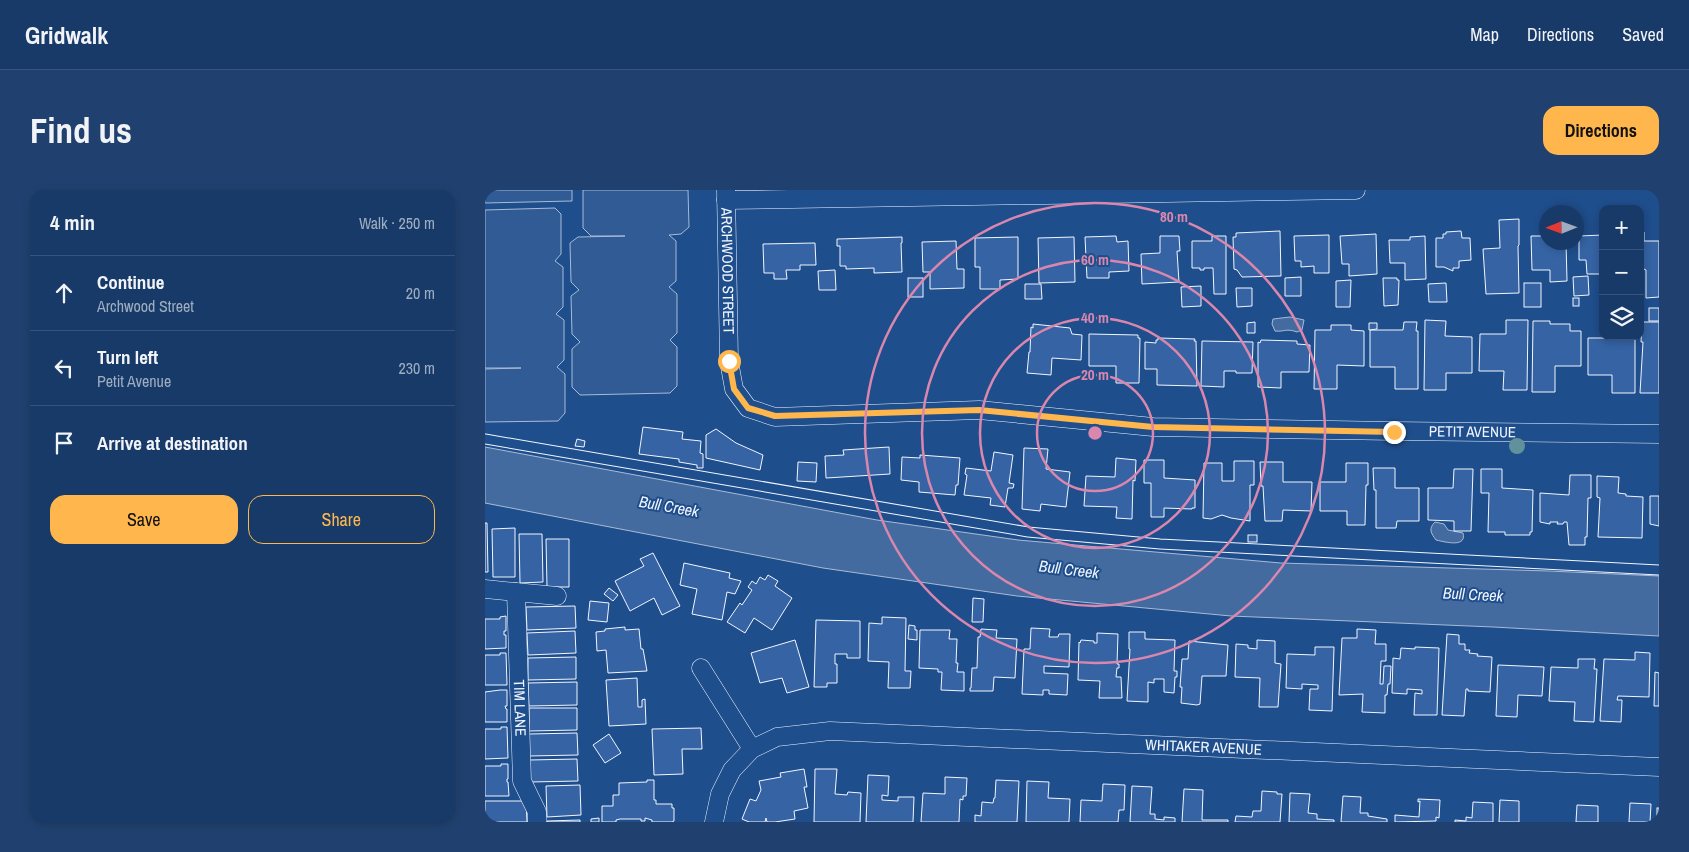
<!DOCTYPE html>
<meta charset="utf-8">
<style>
body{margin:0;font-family:"Archivo Narrow",sans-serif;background:#20416f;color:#f1f3f6}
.controls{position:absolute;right:15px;top:15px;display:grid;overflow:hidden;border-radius:10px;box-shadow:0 2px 8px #0003}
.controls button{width:45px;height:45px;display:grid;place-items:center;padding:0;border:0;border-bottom:1px solid #36547d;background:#173a69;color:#f1f3f6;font:25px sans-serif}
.compass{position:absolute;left:1054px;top:15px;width:45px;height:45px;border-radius:50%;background:#173a69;box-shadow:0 2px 8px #0003;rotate:269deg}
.stop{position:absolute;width:15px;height:15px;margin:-11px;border:4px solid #ffb74d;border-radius:50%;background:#fff}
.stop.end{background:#ffb74d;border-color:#fff;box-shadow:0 1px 5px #0008}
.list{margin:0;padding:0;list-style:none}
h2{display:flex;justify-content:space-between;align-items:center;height:65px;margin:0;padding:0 20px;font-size:21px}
h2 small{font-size:16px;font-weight:400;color:#9eadc0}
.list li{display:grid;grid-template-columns:32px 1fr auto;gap:15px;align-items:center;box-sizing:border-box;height:75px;padding:0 20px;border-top:1px solid #36547d}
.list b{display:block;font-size:19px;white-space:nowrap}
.list p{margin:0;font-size:16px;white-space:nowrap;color:#9eadc0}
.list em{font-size:16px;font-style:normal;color:#9eadc0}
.actions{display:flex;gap:10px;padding:15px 20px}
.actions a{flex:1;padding:11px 0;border:1px solid #ffb74d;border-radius:15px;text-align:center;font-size:18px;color:#ffb74d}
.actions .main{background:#ffb74d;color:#111}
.icon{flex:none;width:28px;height:28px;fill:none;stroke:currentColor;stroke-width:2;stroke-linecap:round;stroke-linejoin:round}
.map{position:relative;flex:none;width:1174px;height:632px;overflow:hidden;border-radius:15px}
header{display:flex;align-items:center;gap:30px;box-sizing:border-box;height:70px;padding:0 25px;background:#173a69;border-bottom:1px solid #36547d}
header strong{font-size:24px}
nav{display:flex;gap:28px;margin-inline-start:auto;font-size:18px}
.intro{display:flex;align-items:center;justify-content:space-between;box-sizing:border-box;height:120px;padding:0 30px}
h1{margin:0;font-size:35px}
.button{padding:12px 22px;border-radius:15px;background:#ffb74d;color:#111;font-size:18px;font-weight:700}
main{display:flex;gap:30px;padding:0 30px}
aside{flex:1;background:#173a69;border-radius:15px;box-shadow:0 2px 8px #0003}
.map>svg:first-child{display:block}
.built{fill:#305b95;stroke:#a8bbd7}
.water{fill:#446ba0;stroke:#a8bbd7}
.building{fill:#3563a3;stroke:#f2f6ff}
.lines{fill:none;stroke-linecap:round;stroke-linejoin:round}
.lane-casing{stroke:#f2f6ff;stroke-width:11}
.street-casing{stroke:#f2f6ff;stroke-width:19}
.lane{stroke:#1f4e8c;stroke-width:9}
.street{stroke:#1f4e8c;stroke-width:18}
.tree{fill:#61919a}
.route{stroke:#ffb74d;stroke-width:6}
.ring{fill:none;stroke:#da87ad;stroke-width:2.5}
.labels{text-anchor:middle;stroke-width:4;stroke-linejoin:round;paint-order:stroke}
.street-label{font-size:15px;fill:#f2f6ff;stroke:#1f4e8c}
.water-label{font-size:16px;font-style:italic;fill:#f2f6ff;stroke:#1f4e8c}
.centre{fill:#da87ad;stroke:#1f4e8c;stroke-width:2.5}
.ring-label{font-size:15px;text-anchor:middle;font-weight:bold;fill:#da87ad;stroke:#1f4e8c;stroke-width:4;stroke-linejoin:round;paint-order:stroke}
</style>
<header>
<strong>Gridwalk</strong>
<nav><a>Map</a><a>Directions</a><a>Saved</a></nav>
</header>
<div class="intro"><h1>Find us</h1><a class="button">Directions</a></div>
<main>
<aside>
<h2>4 min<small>Walk · 250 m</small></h2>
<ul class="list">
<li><svg class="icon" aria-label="ahead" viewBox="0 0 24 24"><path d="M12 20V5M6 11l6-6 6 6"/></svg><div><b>Continue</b><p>Archwood Street</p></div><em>20 m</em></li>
<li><svg class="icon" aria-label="left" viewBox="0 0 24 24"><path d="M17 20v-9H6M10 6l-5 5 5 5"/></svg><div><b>Turn left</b><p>Petit Avenue</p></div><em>230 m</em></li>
<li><svg class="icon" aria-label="arrive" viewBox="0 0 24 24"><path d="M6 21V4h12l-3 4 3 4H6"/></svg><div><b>Arrive at destination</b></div></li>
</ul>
<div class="actions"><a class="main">Save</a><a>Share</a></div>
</aside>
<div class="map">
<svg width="1174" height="632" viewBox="0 0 1174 632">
<rect width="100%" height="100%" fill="#1f4e8c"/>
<g class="built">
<path d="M0 0H87V11L0 13Z"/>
<path d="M98 0H203L204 37 196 44 184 45 191 51V91L184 97 192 104V143L185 150 192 157V196L185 203 95 205 87 197V159L95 152 87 144 86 106 94 100 86 92 85 53 93 47 140 46H106L98 38Z"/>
<path d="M70 18 76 24V64L70 71 78 77V117L71 124 79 130V170L72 177 80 184V223L73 231 0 232V179L36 178H0V20Z"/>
</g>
<g class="water">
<path d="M805 127 819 130 817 140 812 142C801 138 800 142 790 141L787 134 788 129Z"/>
<path d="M0 257 392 330 533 350 796 373 1064 381 1174 386V446L1008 437 746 426 532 406 338 378 0 313Z"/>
<path d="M950 332 959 334 963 340 978 343C982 358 960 352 951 350 946 343 943 339 950 332Z"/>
</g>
<g class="building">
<path d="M1034 29V55L1033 56 1034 103 1001 104 998 59 1015 58 1014 30Z"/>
<path d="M795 41 796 86 757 87 752 80 749 79 748 47H751V43Z"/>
<path d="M976 41 977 48H985L986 70 974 71V78H968V81L959 77H951V48H958V44H961V42Z"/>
<path d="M1159 42V51H1174V107L1161 108V80L1155 77V43Z"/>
<path d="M891 44 892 84 864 86V74H857L855 46Z"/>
<path d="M844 45V83H829V76L816 77V71H810L809 46Z"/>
<path d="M1118 45V84H1102L1101 70H1094V46Z"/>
<path d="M631 46 632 52 643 51 644 81 624 82V88H602L600 47Z"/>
<path d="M675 46H694L695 61H692L694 92 657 94 656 64 675 63Z"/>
<path d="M727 46H741V104H729L728 78H719V80H715V78H707V51H727Z"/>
<path d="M940 46 941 89 920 90V73H905L904 50H925V47Z"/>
<path d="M1046 46H1062V52H1081L1082 91 1065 92V80H1047Z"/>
<path d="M417 47V53H416L417 82 389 83V78L361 79V76H355V56H352V49Z"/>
<path d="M533 47V89L515 90V99H495V77H490V48Z"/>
<path d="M589 47 590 92 554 93 553 48Z"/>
<path d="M471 51 472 79H479V98L445 99V82H438L437 52Z"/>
<path d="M330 53 331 75H315V80H301L302 89H289V83H279L278 54Z"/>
<path d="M350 80 351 100H334L333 81Z"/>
<path d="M1103 86 1104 105 1089 106 1088 87Z"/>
<path d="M816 87V106H800V88Z"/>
<rect x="423" y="88" width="15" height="19"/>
<path d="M898 88H912V90H914L913 115 899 116Z"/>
<path d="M866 90 865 117H851V91Z"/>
<path d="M961 93 962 112H944L943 94Z"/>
<rect x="1039" y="93" width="17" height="24"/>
<path d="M540 94H556L557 109H540Z"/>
<path d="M716 96V116L697 117 696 97Z"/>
<path d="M751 98H767V116L752 117Z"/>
<rect x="1088" y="108" width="6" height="8"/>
<rect x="1164" y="118" width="10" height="13"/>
<path d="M940 130 961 131 960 146 987 147V183H961V200H939Z"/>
<path d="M1021 130H1043L1042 200H1018L1019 181H994L995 144H1021Z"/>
<path d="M1048 131H1065V134H1085V141H1096V176H1070V202H1047Z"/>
<path d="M770 132V143H762V133Z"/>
<path d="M919 132H932L931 141H933V199H910V177H885V140H918Z"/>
<path d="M1157 132H1174V203H1155L1158 152H1156Z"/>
<path d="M884 133H892V139L884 140Z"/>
<path d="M548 134 585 138 587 144 597 145 596 170 567 168 566 185 542 183 544 162H545L546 137 548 138Z"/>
<path d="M846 135H866V140L879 141V176L852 175V199H829L830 140H846Z"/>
<path d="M604 144 653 145V148H655L654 193H631V176H604Z"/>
<path d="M1129 146H1150V203H1127V185H1103V148H1129Z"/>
<path d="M673 148 710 149 709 151H711L712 196 672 195V179H660V152L671 153V150H673Z"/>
<path d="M776 150 812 151V154L825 155 824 182H796V198L773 197V152L775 153Z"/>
<path d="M717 151 768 152 767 183H751V181H739V197L716 196Z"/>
<path d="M158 237 198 242 197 249 216 251 215 263 218 264V278H212V275L194 272V269L154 264Z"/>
<path d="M231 239 251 253 278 265 275 280 221 268V245Z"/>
<path d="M92 249 100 251 99 257 90 256Z"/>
<path d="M404 257 405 284 341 288 340 266 359 265 358 260Z"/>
<path d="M539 258 563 259 561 279 585 282 581 317 556 314 555 321 537 319Z"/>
<path d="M509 262 528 265 524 293 529 294 528 298H523L520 317 505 315 506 308 479 305 482 285 480 284 481 278 506 281Z"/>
<path d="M435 265 475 268 473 295H471L470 305 434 302V292L416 290 417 267 435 268Z"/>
<path d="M631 268 651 270 650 291 648 290 647 329 631 328 632 317 599 316 601 286 630 287Z"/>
<path d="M659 270H679V288L710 290V318H707V319L679 318V327H666V293H659Z"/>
<path d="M749 271H769V295H765V331L746 328 737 325 726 329 718 328 719 273H737V291H749Z"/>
<path d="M313 272 332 273 331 292 312 291Z"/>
<path d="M775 272H798V292H827L826 321 798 320 797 331H780L778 296H776Z"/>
<path d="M861 273H883V295H881L880 335H862V321H835V292H861Z"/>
<path d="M888 278H910V298H934V331H912L911 338H891V300H889Z"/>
<path d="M969 279H988L986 341H969V331L943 330V298H968Z"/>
<path d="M996 279H1017V298L1048 300 1047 342H1045V345H1020V342H1003L1004 303H996Z"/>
<path d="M1085 285H1106V308H1103L1102 347H1100V355H1084L1082 332H1079L1078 334H1072L1073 332H1065V334L1055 332V303L1084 305Z"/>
<path d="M1112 286 1134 287 1133 303 1141 304V306L1158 307 1157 348 1113 347 1115 308 1112 307Z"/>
<path d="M1165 306H1174V336L1165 334Z"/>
<path d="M0 333H2L3 382H0Z"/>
<path d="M30 338V387H8L7 339Z"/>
<path d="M34 344H57L58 392 35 393Z"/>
<rect x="763" y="345" width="9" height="7"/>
<path d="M61 349H84V397H62Z"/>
<path d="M168 363 195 416 177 425 169 408 145 421 130 391 159 376 155 369Z"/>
<path d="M199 373 245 383 244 388 256 391 250 404 242 402 237 430 207 424 212 399 195 395Z"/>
<path d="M283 385 293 391 290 396 307 408 287 440 269 428 260 443 242 432 255 413 257 415 267 400 263 397 267 391 271 394 275 387 280 390Z"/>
<path d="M124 398 133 405 128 411 119 404Z"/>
<path d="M488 408 499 409 498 432H487Z"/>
<path d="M105 411 124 413 122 432 103 430Z"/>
<path d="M90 416 91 438 42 440 41 417Z"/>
<path d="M21 426V441H19V445H21V458L0 459V429H15V427Z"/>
<path d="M397 427 421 428 420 481H426L425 498H403L404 472 383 471 384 433 397 434Z"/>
<path d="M331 430 375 431V468H362V464H350V474H352V493H342V497H329Z"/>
<path d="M424 435 430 436V440H432V450L423 449Z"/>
<path d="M140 437V440L154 439 156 459H158L162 481 123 483 121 460 112 461 111 442 120 441V439Z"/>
<path d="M546 438 565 439 564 447H573L574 444H585L584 477 559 476V483L583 484 582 505 564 504V500H558V505L537 504 539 459H545Z"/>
<path d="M496 439 512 440 511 448 532 449 530 488 509 487 508 501H485V498H486L487 478H492L493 447H495Z"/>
<path d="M872 439 891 440 890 454H901V471H896L895 494H898L899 476H906L905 494H903L902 505H900V523L877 522 878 504 854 505 857 448H872Z"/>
<path d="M435 440H465L464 449H472L471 473H473L472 482H479V501L456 500 457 482H453V479L434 478Z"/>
<path d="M90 441 91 463 43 465 42 443Z"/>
<path d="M644 442H660V449L690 450 689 481H692V487H690L689 503 679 502V489H669V493L663 492V512L642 511 645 459H644Z"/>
<path d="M612 443 633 444 632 474H634V478H632L631 487H636L637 508H614L615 491 593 490 594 452 595 453 596 450 609 451V453H612Z"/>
<path d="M962 444 974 445V454H980V460H985L984 463 993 464 992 466 1007 467 1005 502 983 501V499H981L979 526 957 525Z"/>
<path d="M310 450 324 497 302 503 297 488 275 493 266 463Z"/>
<path d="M772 450 790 451V473L796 474 793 517H774L775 488 750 487 751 454 763 455V458L772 459Z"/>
<path d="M704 451 743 455 741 486H717L715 514 712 515 696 513 697 497H695L697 469H703Z"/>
<path d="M830 457H849L847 521 824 520 825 499H833V495L817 494V499L801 498 802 464 830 465Z"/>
<path d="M930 457 954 458 952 525H929L930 503 937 504V500L922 499V504L907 503 908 468 915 469 916 458 930 459Z"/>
<path d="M1150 462 1165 463 1164 507 1133 506 1132 510H1137L1136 532 1115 531 1119 469 1150 470Z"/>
<path d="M15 463H21L22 495H0V465H15Z"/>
<path d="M91 467V489L43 490V468Z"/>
<path d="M1093 469H1110L1109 479H1112L1109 532 1089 531 1090 512 1064 511 1066 477 1093 478Z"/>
<path d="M1013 475 1059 477 1057 506 1033 505 1032 527 1011 526Z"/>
<path d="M1170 482 1174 483V516H1169Z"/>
<path d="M152 488 153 517H157V510L160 509 161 534 124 536 121 490Z"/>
<path d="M92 492V515L44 516 43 493Z"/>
<path d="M15 500H22V516H20L21 519H22V532H0V502Z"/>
<path d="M44 518H92V540L44 541Z"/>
<path d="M16 537H22L23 568 0 569V539H16Z"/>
<path d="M216 538 217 559H197L198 584 169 585 167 539Z"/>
<path d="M92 543 93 565 44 566V544Z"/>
<path d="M124 544 136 563 120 573 108 555Z"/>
<path d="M92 569 93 591 45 592 44 570Z"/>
<path d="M16 574H23V589H22V592H23L24 606H0V576H16Z"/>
<path d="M319 579 322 597H319L323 618 309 621 310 629 290 632H282L281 628 280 632H264L257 629 265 609 271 611 276 600 274 591 296 587 295 583Z"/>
<path d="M330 579H352L350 604 362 605 363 602 376 603 375 632H329Z"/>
<path d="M383 585 404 586 403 606 397 605V610L413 611V607H429L428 632H381Z"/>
<path d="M460 587 482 588 481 606H478V610L475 609 474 632H436L438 603 460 604Z"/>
<path d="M162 590H169V610H171V614H187V618H189V631L187 632H167V630L160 628V631H156V629H135L131 630V632H117V616H128V605H134V593L162 592Z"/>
<path d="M511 590 534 591 532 632H490V625L496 626 497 612 508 613 509 608H510Z"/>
<path d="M542 591 564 592 563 608 585 609 584 632H541Z"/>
<path d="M618 594 640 595 639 620H634L633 632H595L596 610 617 611Z"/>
<path d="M95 595 96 625 62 627 61 596Z"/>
<path d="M647 596 667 597 665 624H670V629L679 630V627L690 628V632H645Z"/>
<path d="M699 599 718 600 717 630H743V632H697Z"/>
<path d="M777 601 792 602V604H797L795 632H750L751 626 767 627 768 621H776Z"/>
<path d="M805 603 825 604 823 623 832 624V629L849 630V632H804Z"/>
<path d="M858 606 876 607 875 623H883V626L902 629V632H856Z"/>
<path d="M933 609 955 610 954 628 951 627V631L910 632V625L934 627 935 611 933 612Z"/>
<path d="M1015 610 1034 611V632H1014Z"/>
<path d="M0 611H41L42 632H0Z"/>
<path d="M988 612 1008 613V632H970V630L981 631V627L987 628Z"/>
<path d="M1145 613 1166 614 1165 632H1144Z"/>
<path d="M1092 615 1113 616V632H1091Z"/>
<rect x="1172" y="618" width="2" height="14"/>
<path d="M114 628V632H106V629Z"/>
<path d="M95 630V632H62V631Z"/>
</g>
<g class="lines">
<g class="lane-casing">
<path id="lane" d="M0 249 543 342 675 354 1174 380"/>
</g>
<g class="street-casing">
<g id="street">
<path id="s1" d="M241 0 244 171 249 199 263 218 290 227 494 220 668 237 909 241 1174 244"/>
<path d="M241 10 871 0"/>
<path d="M0 399 72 406"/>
<path id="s2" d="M31 402 37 591 52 622V632"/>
<path d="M216 478 267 559 247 580 235 604 229 632"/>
<path id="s3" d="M267 559 292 547 345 541 1174 577"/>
</g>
</g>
<use href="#lane" class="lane"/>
<use href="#street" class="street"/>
</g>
<circle class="tree" cx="1032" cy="256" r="8"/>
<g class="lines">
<path class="route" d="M244 171 249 199 263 218 290 226 494 220 668 237 909 242"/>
</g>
<g class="ring">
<circle cx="610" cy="243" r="58"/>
<circle cx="610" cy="243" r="115"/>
<circle cx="610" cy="243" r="173"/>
<circle cx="610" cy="243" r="230"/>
</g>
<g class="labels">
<g class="street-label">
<text dy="5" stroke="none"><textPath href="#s1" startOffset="81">ARCHWOOD STREET</textPath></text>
<text dy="5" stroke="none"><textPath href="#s1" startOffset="950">PETIT AVENUE</textPath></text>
<text dy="5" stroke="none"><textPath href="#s2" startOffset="116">TIM LANE</textPath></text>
<text dy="5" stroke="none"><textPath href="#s3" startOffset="455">WHITAKER AVENUE</textPath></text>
</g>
<g class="water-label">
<text transform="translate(184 316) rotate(10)" y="6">Bull Creek</text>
<text transform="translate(584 379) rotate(7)" y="6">Bull Creek</text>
<text transform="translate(988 404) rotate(3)" y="6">Bull Creek</text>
</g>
</g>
<circle cx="610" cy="243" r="8" class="centre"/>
<g class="ring-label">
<text x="689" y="32">80 m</text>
<text x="610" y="75">60 m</text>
<text x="610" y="133">40 m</text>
<text x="610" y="190">20 m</text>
</g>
</svg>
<div class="controls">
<button>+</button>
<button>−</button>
<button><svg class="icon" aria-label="layers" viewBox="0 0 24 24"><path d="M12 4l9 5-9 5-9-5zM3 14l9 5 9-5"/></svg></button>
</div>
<svg class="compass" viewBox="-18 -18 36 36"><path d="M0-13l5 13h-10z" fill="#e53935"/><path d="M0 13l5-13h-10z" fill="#9eadc0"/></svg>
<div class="stop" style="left:244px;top:171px"></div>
<div class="stop end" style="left:909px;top:242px"></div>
</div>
</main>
